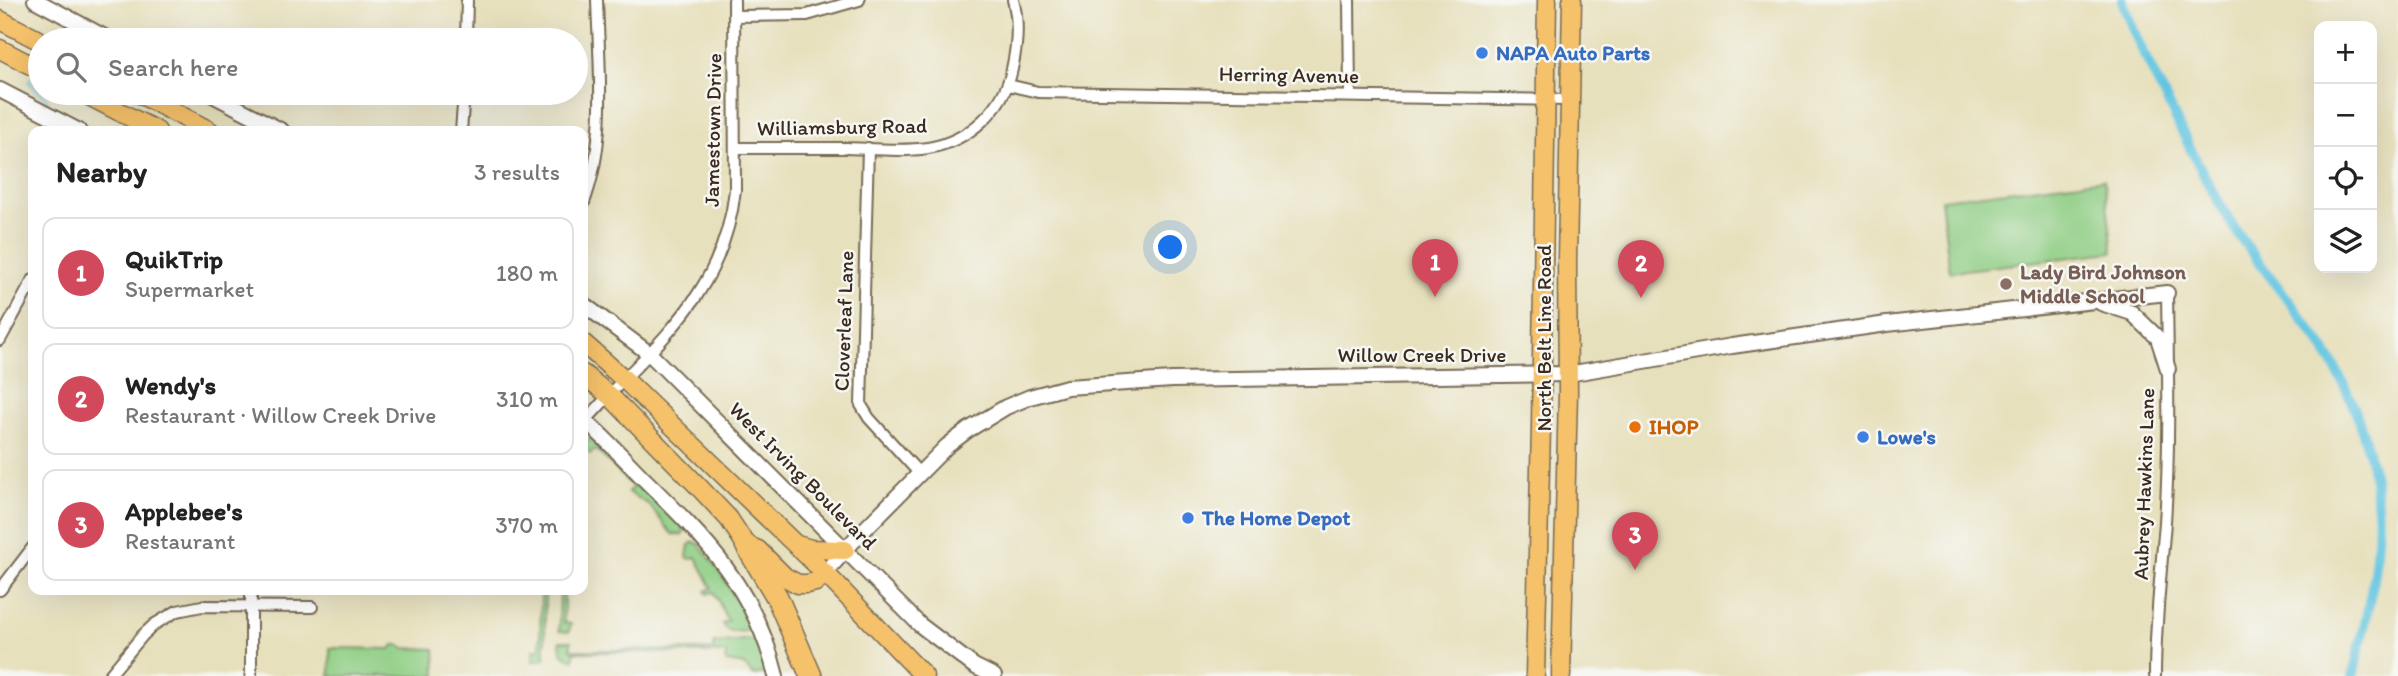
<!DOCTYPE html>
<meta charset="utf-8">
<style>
body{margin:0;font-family:Itim,sans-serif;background:#f6f6f6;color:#222}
.controls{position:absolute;right:21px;top:21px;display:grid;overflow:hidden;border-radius:14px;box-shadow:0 7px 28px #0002}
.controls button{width:63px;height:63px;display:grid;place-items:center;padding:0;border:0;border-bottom:2px solid #e0e0e0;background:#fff;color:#222;font:35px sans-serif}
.you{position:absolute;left:1171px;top:248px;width:24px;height:24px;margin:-18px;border:5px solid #fff;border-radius:50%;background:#1a73e8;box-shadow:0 0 0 10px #1a73e833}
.badge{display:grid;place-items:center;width:46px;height:46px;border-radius:50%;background:#d1495b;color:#fff;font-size:23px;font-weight:700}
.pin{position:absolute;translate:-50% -58px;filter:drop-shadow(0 2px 4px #0008)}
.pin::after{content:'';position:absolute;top:37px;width:24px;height:21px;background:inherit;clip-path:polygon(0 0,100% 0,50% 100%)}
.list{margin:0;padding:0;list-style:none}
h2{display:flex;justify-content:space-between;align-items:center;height:91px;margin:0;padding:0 28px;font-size:30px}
h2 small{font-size:23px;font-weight:400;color:#767676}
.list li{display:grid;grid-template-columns:46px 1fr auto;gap:21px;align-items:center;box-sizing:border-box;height:112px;margin:0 14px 14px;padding:0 14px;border:2px solid #e0e0e0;border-radius:14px}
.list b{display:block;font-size:26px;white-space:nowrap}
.list p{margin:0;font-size:23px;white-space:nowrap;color:#767676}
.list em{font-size:23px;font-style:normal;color:#767676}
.icon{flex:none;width:38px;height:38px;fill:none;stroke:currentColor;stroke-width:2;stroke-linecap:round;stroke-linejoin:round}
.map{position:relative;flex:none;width:2398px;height:676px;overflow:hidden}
.search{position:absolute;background:#fff;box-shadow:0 7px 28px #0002;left:28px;top:28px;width:560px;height:77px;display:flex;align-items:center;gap:18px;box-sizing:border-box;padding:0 24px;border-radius:38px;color:#767676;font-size:26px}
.panel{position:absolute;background:#fff;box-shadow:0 7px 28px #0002;left:28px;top:126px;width:560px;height:469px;border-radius:14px}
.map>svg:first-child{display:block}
.green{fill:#8ecd83;stroke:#647c50;stroke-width:2}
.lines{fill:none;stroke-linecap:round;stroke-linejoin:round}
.stream{stroke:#63c6e1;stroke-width:2.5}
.canal{stroke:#63c6e1;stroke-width:10}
.minor-casing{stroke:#776a55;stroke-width:14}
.tertiary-casing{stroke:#776a55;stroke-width:18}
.primary-casing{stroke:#776a55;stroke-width:21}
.motorway-casing{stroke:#776a55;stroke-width:24}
.minor{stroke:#fff;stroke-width:10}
.tertiary{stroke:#fff;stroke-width:14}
.primary{stroke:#f5c16b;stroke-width:18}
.motorway{stroke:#f5c16b;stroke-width:21}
.shop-dot{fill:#3f7fe0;stroke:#f6f6f2;stroke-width:2.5}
.education-dot{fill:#8d6e63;stroke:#f6f6f2;stroke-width:2.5}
.food-dot{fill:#e8710a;stroke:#f6f6f2;stroke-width:2.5}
.labels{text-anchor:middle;stroke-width:5;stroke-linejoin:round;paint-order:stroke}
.shop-label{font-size:21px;font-weight:bold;fill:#366cbe;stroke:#f6f6f2;text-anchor:start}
.street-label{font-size:21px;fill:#3b2a1e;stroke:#f6f6f2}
.education-label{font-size:21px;font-weight:bold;fill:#785e54;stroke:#f6f6f2;text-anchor:start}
.food-label{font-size:21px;font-weight:bold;fill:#c56008;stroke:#f6f6f2;text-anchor:start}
</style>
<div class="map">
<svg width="2398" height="676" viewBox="0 0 2398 676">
<rect width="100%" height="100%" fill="#f6f6f2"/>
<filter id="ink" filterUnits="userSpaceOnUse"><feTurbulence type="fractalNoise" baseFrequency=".0143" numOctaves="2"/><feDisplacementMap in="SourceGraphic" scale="14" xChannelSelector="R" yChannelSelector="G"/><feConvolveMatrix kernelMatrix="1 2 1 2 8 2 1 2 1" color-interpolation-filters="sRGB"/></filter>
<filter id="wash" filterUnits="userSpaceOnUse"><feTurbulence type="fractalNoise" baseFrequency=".00686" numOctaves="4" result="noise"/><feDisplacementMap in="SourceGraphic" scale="28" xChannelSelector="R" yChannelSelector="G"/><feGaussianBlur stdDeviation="1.57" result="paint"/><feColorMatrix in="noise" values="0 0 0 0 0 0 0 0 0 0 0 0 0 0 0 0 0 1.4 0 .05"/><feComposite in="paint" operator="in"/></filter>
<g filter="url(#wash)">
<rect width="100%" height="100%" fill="#e7e0bc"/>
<g class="green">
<path d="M2104 179 2113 252 1950 272 1941 199Z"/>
<path d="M593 439 682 526 685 532 682 535 672 534 649 505 628 492 633 487 596 449 590 454 585 449 583 450V444L587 440Z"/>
<path d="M693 542 698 543 719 570 750 624 746 631C736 632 728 634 722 624L728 621 714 592 707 594 706 591 712 588 696 557 690 559 687 557 689 545Z"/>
<path d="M541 590H545V659L533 661V650L540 649Z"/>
<path d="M560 590H564V623L571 624 569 632 559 631Z"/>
<path d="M754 639 758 642 767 667 766 673 753 675 744 665 726 662V653L574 652V660C563 657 560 652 560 641H571V650H714V643Z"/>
<path d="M394 645H399L403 648 435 649 436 676H330V648L391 649Z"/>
</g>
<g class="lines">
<g class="stream">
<path d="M55 37 57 24"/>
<path d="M31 78 29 82 47 99 48 108"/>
</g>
<path class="canal" d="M2122 0C2134 37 2153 72 2170 107 2190 148 2210 190 2235 229 2264 273 2302 312 2329 357 2355 400 2373 453 2377 503 2381 561 2366 619 2353 676"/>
</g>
</g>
<g filter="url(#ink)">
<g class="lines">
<g class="minor-casing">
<g id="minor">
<path d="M1349 0 1350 95"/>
<path d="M735 16 807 15 859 0"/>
<path d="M466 40 467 0"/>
<path d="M1008 85 1038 92 1570 100"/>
<path d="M461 131 464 93"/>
<path d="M735 148C773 148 810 148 847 148 874 149 902 152 928 148 969 141 1004 109 1012 69 1017 47 1019 21 1013 0"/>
<path d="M868 148 861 405 869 418 919 473"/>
<path d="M583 205C608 141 599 67 597 0"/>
<path d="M0 340 33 280"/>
<path d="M585 421C599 407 612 391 626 377 682 321 726 273 735 190L734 0"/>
<path d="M0 590 33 547"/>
<path d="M109 676 143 635 155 624 177 611 202 606 312 607"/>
<path d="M251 676V590"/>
<path d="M2155 676C2155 624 2161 573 2165 522 2170 446 2168 369 2167 293"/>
</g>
</g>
<g class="tertiary-casing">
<g id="tertiary">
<path d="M35 0 110 40"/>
<path d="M0 90 79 131"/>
<path d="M209 93 282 131"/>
<path d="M2101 303 2132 313 2158 338 2168 369"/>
<path d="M583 304 650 354 920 625 974 666 994 676"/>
<path d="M583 419C605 437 624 459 644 479 706 540 755 588 776 676"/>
<path d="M825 573 856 538 947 446 968 430 1006 407 1030 397 1067 387 1172 380 1568 374 1732 346 1887 324 2167 293"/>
</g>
</g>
<g class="primary-casing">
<g id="primary">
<path d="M0 20 40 41"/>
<path d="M0 49 40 70"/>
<path d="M83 93 157 131"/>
<path d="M138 93 210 131"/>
<path d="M583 343 624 379 825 573 924 676"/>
<path d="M583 374 610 396 698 486 729 519 746 545 758 550 785 577 798 584H807L816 582 825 573"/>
<path d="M797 545 811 549 845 550"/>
<path d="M1535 676 1541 427 1547 0"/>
<path d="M1561 676 1568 393 1567 260 1572 0"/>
</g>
</g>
<g class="motorway-casing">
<path id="motorway" d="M746 545 777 597 811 676"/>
</g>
<use href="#minor" class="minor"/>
<use href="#tertiary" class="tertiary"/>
<use href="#primary" class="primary"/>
<use href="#motorway" class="motorway"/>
</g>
</g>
<g class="shop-dot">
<circle cx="1482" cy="53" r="7"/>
<circle cx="1863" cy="437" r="7"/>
<circle cx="1188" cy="518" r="7"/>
</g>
<circle class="education-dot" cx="2006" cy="284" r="7"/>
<circle class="food-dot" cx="1635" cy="427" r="7"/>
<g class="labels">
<g class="shop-label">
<text x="1496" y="60">NAPA Auto Parts</text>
<text x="1877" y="444">Lowe's</text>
<text x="1202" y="525">The Home Depot</text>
</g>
<g class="street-label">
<text transform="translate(1289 75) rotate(1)" y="7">Herring Avenue</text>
<text transform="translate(842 127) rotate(-1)" y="7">Williamsburg Road</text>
<text transform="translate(713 130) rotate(-89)" y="7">Jamestown Drive</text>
<text transform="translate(844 321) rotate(-88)" y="7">Cloverleaf Lane</text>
<text transform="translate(1544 338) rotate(-90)" y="7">North Belt Line Road</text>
<text x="1422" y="362">Willow Creek Drive</text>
<text transform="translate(803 476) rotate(45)" y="7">West Irving Boulevard</text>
<text transform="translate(2144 484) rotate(-88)" y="7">Aubrey Hawkins Lane</text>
</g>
<g class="education-label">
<text x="2020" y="279">Lady Bird Johnson<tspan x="2020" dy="24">Middle School</tspan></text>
</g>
<g class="food-label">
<text x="1649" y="434">IHOP</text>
</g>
</g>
</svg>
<div class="controls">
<button>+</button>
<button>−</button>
<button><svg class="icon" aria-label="locate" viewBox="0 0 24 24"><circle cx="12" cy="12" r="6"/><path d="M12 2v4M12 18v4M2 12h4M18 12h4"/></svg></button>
<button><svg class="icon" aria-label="layers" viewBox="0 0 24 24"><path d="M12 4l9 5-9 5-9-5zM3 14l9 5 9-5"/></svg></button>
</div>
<div class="you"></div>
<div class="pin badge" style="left:1435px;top:297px">1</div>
<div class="pin badge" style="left:1641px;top:298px">2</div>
<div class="pin badge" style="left:1635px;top:570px">3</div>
<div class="search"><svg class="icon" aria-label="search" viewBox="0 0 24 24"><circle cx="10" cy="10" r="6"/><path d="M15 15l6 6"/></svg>Search here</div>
<section class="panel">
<h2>Nearby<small>3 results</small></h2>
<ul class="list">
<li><span class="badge">1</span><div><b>QuikTrip</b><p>Supermarket</p></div><em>180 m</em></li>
<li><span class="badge">2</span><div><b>Wendy's</b><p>Restaurant · Willow Creek Drive</p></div><em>310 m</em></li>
<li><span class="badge">3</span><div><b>Applebee's</b><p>Restaurant</p></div><em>370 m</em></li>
</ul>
</section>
</div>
